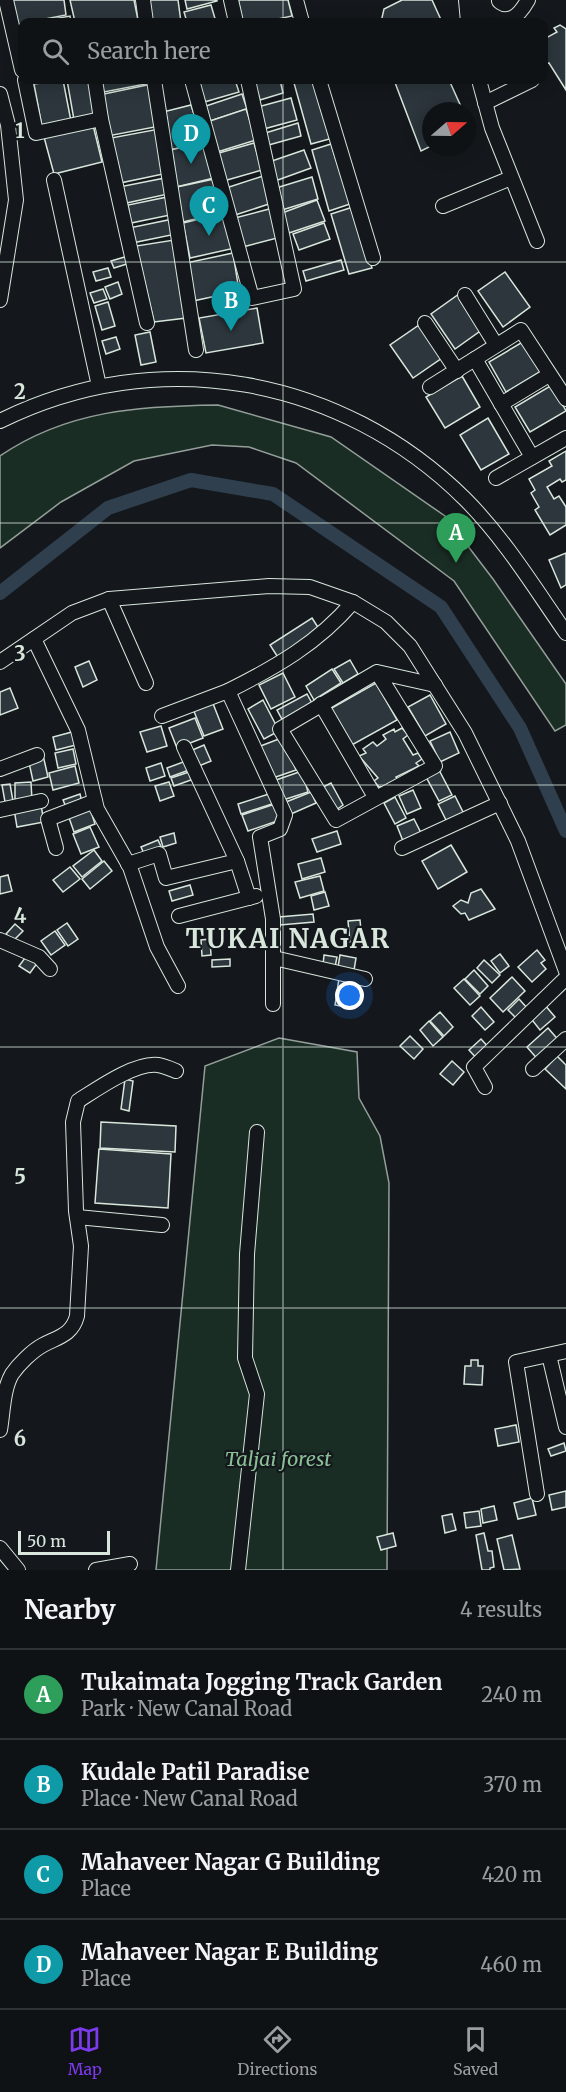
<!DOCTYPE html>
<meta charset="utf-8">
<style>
body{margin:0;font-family:Merriweather,serif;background:#1d2022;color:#f1f3f6}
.compass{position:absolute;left:422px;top:102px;width:54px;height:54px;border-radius:50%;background:#0f1215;box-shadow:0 3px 15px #0003;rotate:70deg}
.scale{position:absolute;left:18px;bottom:15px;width:92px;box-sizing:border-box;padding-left:6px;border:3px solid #d8e6dc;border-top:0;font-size:16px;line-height:21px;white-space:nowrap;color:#d8e6dc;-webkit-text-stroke:4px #14181c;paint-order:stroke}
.you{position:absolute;left:350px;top:996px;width:21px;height:21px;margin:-15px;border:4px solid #fff;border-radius:50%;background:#1a73e8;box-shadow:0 0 0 9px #1a73e833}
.badge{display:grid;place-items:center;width:39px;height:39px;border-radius:50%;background:#7c3aed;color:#fff;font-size:20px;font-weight:700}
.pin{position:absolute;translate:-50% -50px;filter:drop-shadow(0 2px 3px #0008)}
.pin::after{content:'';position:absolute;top:32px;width:21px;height:18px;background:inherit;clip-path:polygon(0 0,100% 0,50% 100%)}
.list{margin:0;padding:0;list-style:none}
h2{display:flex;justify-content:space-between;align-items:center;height:78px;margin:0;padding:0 24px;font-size:26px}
h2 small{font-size:20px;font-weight:400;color:#9b9ea0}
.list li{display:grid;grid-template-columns:39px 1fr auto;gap:18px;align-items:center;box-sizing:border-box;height:90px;padding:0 24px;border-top:2px solid #2f3234}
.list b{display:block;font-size:22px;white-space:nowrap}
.list p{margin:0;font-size:20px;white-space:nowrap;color:#9b9ea0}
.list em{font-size:20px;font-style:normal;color:#9b9ea0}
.icon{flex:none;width:33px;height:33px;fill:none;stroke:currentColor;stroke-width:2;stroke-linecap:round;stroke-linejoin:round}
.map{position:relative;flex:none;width:566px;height:1570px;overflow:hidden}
.search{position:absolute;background:#0f1215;box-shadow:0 3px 15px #0003;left:18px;right:18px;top:18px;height:66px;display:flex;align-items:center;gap:15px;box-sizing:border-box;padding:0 21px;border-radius:12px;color:#9b9ea0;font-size:22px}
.sheet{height:438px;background:#0f1215}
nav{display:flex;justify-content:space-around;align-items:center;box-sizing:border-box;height:84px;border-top:2px solid #2f3234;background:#0f1215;font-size:16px;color:#9b9ea0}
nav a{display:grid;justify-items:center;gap:3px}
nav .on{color:#7c3aed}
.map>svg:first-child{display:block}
.green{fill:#1a2d24;stroke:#939e99;stroke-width:1.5}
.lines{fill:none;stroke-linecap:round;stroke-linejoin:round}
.canal{stroke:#2f3f4d;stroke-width:14}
.building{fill:#2c363c;stroke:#d8e6dc;stroke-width:1.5}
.minor-casing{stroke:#d8e6dc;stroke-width:16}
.minor{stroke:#14181c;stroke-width:14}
.grid{fill:none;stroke:#d8e6dc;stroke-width:1.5;stroke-opacity:0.55}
.labels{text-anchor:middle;stroke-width:4.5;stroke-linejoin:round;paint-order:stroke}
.park-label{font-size:20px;font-style:italic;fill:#8ac095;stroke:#14181c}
.district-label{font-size:26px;font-weight:bold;letter-spacing:1.5px;fill:#d8e6dc;stroke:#14181c}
.grid-label{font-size:20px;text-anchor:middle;font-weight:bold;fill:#d8e6dc;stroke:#14181c;stroke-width:4.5;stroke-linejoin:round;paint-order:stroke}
</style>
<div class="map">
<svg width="566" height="1570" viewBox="0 0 566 1570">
<rect width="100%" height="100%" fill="#14181c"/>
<g class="green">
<path d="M218 405 331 437 445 516 493 579 566 684V725L555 731 454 581 296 463 249 447 212 445 134 461 61 502 0 548V456C67 410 140 406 218 405Z"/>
<path d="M279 1038 357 1052 359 1098 380 1136 389 1183 387 1570H156L205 1066Z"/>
</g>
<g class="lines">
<path class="canal" d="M0 593 108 508 191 480 273 494 441 607 520 728 566 831"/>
</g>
<g class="building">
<path d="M9 0H64L66 15 14 25Z"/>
<path d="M70 0H134L138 20 75 22Z"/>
<path d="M146 0H178L181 22H150Z"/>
<path d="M185 0H217V1L187 9Z"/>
<path d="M238 0H288L292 16 264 22H243Z"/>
<path d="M402 0H432L442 22H381L384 9Z"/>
<path d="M211 5 216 22H187L184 12Z"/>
<path d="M70 16 71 22H35Z"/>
<path d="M560 25 566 29V90L549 63 546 64 544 59V35L548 37 557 32 554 28Z"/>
<path d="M63 80 71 121 42 127 34 84Z"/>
<path d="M67 80H93L99 116 74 120Z"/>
<path d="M101 80H150L151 83 104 92Z"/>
<path d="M194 80H235L239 92 201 103Z"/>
<path d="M254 80H280L283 93 260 100Z"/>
<path d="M306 80H316L333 138 311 144 294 83Z"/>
<path d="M394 80H449L463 111H431V146L421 151Z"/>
<path d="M152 84 160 126 108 136 99 95Z"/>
<path d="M242 94 247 109 207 122 203 107Z"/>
<path d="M291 98 297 120 260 130 254 108Z"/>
<path d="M191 105 203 142 170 150 163 112Z"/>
<path d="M246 109 256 140 214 153 204 123Z"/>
<path d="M298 123 301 136 265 146 262 134Z"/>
<path d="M93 125 102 162 54 174 44 137Z"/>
<path d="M159 129 168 173 120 183 111 138Z"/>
<path d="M203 143 214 178 176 187 170 150Z"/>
<path d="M254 143 262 170 220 182 212 155Z"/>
<path d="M331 144 350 204 329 211 312 150Z"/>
<path d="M304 150 311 168 275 181 269 162Z"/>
<path d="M263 176 272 203 232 216 223 189Z"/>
<path d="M312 177 318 199 282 210 276 188Z"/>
<path d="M165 178 168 194 122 204 119 187Z"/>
<path d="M214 179 224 212 183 222 177 187Z"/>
<path d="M172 196 175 214 131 223 128 205Z"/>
<path d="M317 200 325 221 289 233 282 213Z"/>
<path d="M353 207 372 268 349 274 331 214Z"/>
<path d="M273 208 281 237 239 248 231 219Z"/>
<path d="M225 213 235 248 190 258 183 223Z"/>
<path d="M173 219 176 234 132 243 129 228Z"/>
<path d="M324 223 330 239 299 250 293 234Z"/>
<path d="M174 240 186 318 154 322 136 246Z"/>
<path d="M233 253 239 291 193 301 186 263Z"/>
<path d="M128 256 130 263 114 268 111 261Z"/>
<path d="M341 260 344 270 306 281 303 271Z"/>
<path d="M108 268 111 277 96 281 93 272Z"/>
<path d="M505 272 530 307 503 327 478 291Z"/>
<path d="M118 282 122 294 110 299 105 287Z"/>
<path d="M103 289 107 299 94 303 90 293Z"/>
<path d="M459 294 483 329 455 349 431 314Z"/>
<path d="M108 302 115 326 102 330 95 306Z"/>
<path d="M257 308 263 343 206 353 199 318Z"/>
<path d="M419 325 442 358 413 378 390 345Z"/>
<path d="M150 332 156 362 141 365 135 335Z"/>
<path d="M116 337 120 349 106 354 102 341Z"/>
<path d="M526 340 543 370 506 392 489 362Z"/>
<path d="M462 376 480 407 445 428 426 397Z"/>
<path d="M552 385 566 411 530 432 515 407Z"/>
<path d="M488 418 509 454 481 470 460 435Z"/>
<path d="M566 451V480L562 482 560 479 547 487 554 499 559 496 566 507V525L550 535 535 510 539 507 531 493 535 490 529 479 552 466 549 461Z"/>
<path d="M566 553V585L561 588 549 560Z"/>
<path d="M312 618 321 632 279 659 270 645Z"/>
<path d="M350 660 358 674 343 683 334 669Z"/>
<path d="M89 661 97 680 83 687 75 667Z"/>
<path d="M332 669 341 683 314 700 306 686Z"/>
<path d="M283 673 295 697 271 709 259 685Z"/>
<path d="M376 683 397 720 350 746 330 709Z"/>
<path d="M10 688 18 708 0 715V692Z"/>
<path d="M307 694 314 707 284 723 277 710Z"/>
<path d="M430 695 446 724 425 736 408 707Z"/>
<path d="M263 700 279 731 264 739 248 709Z"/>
<path d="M212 701 223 729 204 736 193 709Z"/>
<path d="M195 718 203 738 177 748 169 728Z"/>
<path d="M161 726 167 746 147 752 140 732Z"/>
<path d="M402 728 408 735 403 739 413 755 418 753 422 759 416 763 419 766 396 777 398 780 388 786 379 787 374 781 378 778 359 756 366 753 363 749 373 742 377 746 386 739 383 735 394 729 395 732Z"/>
<path d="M72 732 76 745 56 750 53 737Z"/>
<path d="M450 732 459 753 440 762 430 741Z"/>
<path d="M284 737 296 770 270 779 258 747Z"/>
<path d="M204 745 211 761 194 768 188 752Z"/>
<path d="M73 749 76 764 58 768 55 753Z"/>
<path d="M43 755 48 777 33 781 28 758Z"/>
<path d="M186 761 189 770 170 777 167 768Z"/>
<path d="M161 763 165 776 150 781 146 768Z"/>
<path d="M75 766 79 783 53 790 49 773Z"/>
<path d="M438 768 452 795 439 801 425 775Z"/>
<path d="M302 771 308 792 283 800 276 780Z"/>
<path d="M189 772 191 780 174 786 171 778Z"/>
<path d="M31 782 32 801H15V783Z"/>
<path d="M169 782 174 796 160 801 155 786Z"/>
<path d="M331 783 343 805 336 810 323 787Z"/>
<path d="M10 784 13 801 5 802 2 785Z"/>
<path d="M413 790 421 808 407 814 399 796Z"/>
<path d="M311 792 316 803 291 814 286 802Z"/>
<path d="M272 793 275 803 241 814 238 804Z"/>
<path d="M80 794 82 802 66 807 63 800Z"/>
<path d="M455 796 464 814 447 822 438 804Z"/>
<path d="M395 797 406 818 395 824 384 803Z"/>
<path d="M275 804 280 820 248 831 242 815Z"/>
<path d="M41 805 44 822 17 827 14 809Z"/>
<path d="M89 805 95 824 74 832 67 812Z"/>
<path d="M414 819 421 833 403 841 397 826Z"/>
<path d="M90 827 99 847 81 854 73 834Z"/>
<path d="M337 831 341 844 317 852 312 839Z"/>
<path d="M174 833 176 843 163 847 160 837Z"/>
<path d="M158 840 163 851 146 858 141 847Z"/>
<path d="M451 845 467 872 438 889 422 861Z"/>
<path d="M94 850 102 861 82 877 73 866Z"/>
<path d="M321 858 325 872 302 879 298 864Z"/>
<path d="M104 861 112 871 90 889 82 879Z"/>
<path d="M70 867 80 879 63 892 53 880Z"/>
<path d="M8 875 12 891 0 894V877Z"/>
<path d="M320 876 324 891 300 898 295 882Z"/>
<path d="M190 885 193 895 172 901 169 891Z"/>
<path d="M481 889 495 909 469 920 465 913 461 914 453 906 461 900 468 903 471 893Z"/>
<path d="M325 892 329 906 314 910 311 896Z"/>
<path d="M313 914 314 922 280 925 279 917Z"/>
<path d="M360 920 362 941 350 942 348 921Z"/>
<path d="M67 923 78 939 68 946 57 930Z"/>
<path d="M15 924 23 931 13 941 6 934Z"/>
<path d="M55 931 65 945 51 955 41 941Z"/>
<path d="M210 939 211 955 202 956 201 940Z"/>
<path d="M537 950 545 960 541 963 546 969 532 982 518 967Z"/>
<path d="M28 954 38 962 30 973 19 966Z"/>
<path d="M500 954 509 966 500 973 491 961Z"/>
<path d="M324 955 337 957 335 967 323 965Z"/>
<path d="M340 955 356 958 354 970 338 967Z"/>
<path d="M230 959V966L212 967V960Z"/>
<path d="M484 960 500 975 492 983 477 968Z"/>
<path d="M474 970 488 986 480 994 465 979Z"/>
<path d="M512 977 525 991 503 1012 490 998Z"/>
<path d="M339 978 357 981 354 996 337 992Z"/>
<path d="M464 979 480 996 470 1005 454 988Z"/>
<path d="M337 994 353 997 351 1008 335 1005Z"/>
<path d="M519 999 528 1009 518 1020 508 1010Z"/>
<path d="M544 1004 555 1017 540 1030 529 1016Z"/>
<path d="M481 1007 494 1022 485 1030 472 1016Z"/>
<path d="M440 1012 453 1027 444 1036 430 1021Z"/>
<path d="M429 1021 443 1037 433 1046 420 1030Z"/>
<path d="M548 1028 561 1043 540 1062 527 1047Z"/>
<path d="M410 1036 423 1049 414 1059 400 1046Z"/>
<path d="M481 1039 491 1050 479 1061 469 1050Z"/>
<path d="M557 1056 566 1065V1089L545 1069Z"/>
<path d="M452 1061 464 1072 453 1085 440 1074Z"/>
<path d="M125 1079 133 1081 129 1111 121 1109Z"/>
<path d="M101 1122 176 1126 175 1152 100 1148Z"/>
<path d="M99 1149 171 1154 168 1208 95 1203Z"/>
<path d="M471 1360H478V1366H483L482 1385 464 1384 465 1366H471Z"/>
<path d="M516 1425 519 1442 498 1446 495 1429Z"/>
<path d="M564 1443 566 1451 551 1456 548 1449Z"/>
<path d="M566 1491V1507L552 1510 549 1495Z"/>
<path d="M532 1498 536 1515 518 1519 514 1503Z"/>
<path d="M494 1506 497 1520 483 1523 481 1509Z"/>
<path d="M479 1511 481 1526 466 1528 464 1513Z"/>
<path d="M452 1514 456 1530 445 1533 442 1516Z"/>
<path d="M393 1533 396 1546 381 1550 377 1537Z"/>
<path d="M484 1533 488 1551H492L494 1567 490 1568V1570H482L476 1535Z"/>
<path d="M512 1535 520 1569 504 1570 497 1539Z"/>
</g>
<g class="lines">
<g class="minor-casing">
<g id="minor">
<path d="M6 0 22 70"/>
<path d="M143 0 146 22"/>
<path d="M231 0 236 22"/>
<path d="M296 0 302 22"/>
<path d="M466 0 468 22"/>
<path d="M484 0C483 12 500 23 512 18 519 15 524 7 528 0"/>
<path d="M475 2 483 22"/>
<path d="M25 80 36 133 101 119 147 323"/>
<path d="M95 80 101 119"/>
<path d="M154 80 196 350"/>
<path d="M192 80 252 298 294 289 248 80"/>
<path d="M319 80 373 258"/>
<path d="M479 80 492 128 537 241"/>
<path d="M0 94 8 125 16 200 0 300"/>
<path d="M485 103 532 80"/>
<path d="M54 180 99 386"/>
<path d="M443 206 511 178"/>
<path d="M465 295 496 345"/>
<path d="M425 323 457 371"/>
<path d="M475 359 532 457"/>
<path d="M430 387 521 330 566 399"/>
<path d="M501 404 549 375"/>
<path d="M0 421C157 343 341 376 465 499 504 538 534 587 566 633"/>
<path d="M496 478 566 438"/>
<path d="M109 599 146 683"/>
<path d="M34 639 78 730 97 809 130 867 157 947 178 986"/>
<path d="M0 662 72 613 109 599 269 586 310 587 353 602 386 622 410 646 465 733 518 841 566 971"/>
<path d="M377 672 435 766 336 820 280 729 377 672 435 685"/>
<path d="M321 704 375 797"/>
<path d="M162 716 228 691"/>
<path d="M184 747 237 861 249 898"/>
<path d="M0 769 37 755"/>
<path d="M0 810 41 801"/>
<path d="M56 848 48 819 95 801"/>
<path d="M402 848 500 803"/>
<path d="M128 864 159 854 166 878 237 861"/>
<path d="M179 916 256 896"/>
<path d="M0 940 39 957 50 969"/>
<path d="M274 958 365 979"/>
<path d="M273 1004V919L260 837 280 829 285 815 228 691C276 667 318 643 353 602"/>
<path d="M533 1069 566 1039"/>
<path d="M485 1087 474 1067 566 978"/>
<path d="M77 1217 162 1225"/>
<path d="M549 1355 566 1427"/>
<path d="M0 1430C3 1413 3 1389 12 1374 19 1364 32 1351 43 1345 58 1337 72 1335 77 1316L81 1246 76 1211 73 1122 78 1101C97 1089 135 1062 158 1065 164 1066 171 1069 176 1071"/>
<path d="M537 1494 516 1362 566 1351"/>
<path d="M0 1548 18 1570"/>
<path d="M96 1570 130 1564"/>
<path d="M238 1570 257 1394 245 1358 247 1254 257 1132"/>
</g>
</g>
<use href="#minor" class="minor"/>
</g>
<path class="grid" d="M283 0V22M283 80V1570M0 262H566M0 523H566M0 785H566M0 1047H566M0 1308H566"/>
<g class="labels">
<g class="park-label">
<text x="278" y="1466">Taljai forest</text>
</g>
<g class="district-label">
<text x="288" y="948">TUKAI NAGAR</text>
</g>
</g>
<g class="grid-label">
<text x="20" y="138">1</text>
<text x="20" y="399">2</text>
<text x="20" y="661">3</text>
<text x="20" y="923">4</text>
<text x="20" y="1184">5</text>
<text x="20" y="1446">6</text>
</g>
</svg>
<svg class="compass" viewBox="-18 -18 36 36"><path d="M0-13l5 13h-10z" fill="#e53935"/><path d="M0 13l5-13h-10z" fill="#9b9ea0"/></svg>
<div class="scale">50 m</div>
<div class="you"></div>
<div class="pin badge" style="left:456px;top:563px;background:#2e9e5b">A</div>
<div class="pin badge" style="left:231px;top:331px;background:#0f9aa8">B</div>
<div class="pin badge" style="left:209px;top:236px;background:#0f9aa8">C</div>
<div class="pin badge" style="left:191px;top:164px;background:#0f9aa8">D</div>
<div class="search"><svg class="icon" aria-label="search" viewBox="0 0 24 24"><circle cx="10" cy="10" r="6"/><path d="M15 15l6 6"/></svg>Search here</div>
</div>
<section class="sheet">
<h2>Nearby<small>4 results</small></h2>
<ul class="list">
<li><span class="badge" style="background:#2e9e5b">A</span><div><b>Tukaimata Jogging Track Garden</b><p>Park · New Canal Road</p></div><em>240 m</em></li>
<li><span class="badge" style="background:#0f9aa8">B</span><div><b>Kudale Patil Paradise</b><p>Place · New Canal Road</p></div><em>370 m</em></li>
<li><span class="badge" style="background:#0f9aa8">C</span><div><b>Mahaveer Nagar G Building</b><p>Place</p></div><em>420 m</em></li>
<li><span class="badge" style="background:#0f9aa8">D</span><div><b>Mahaveer Nagar E Building</b><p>Place</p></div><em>460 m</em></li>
</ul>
</section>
<nav>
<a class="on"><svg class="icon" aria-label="map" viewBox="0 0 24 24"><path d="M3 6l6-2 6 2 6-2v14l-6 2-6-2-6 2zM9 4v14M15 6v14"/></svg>Map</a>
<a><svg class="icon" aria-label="directions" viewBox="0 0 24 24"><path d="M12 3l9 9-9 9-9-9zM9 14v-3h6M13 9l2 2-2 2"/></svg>Directions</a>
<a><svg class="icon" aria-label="saved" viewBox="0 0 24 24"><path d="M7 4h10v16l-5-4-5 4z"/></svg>Saved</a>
</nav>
